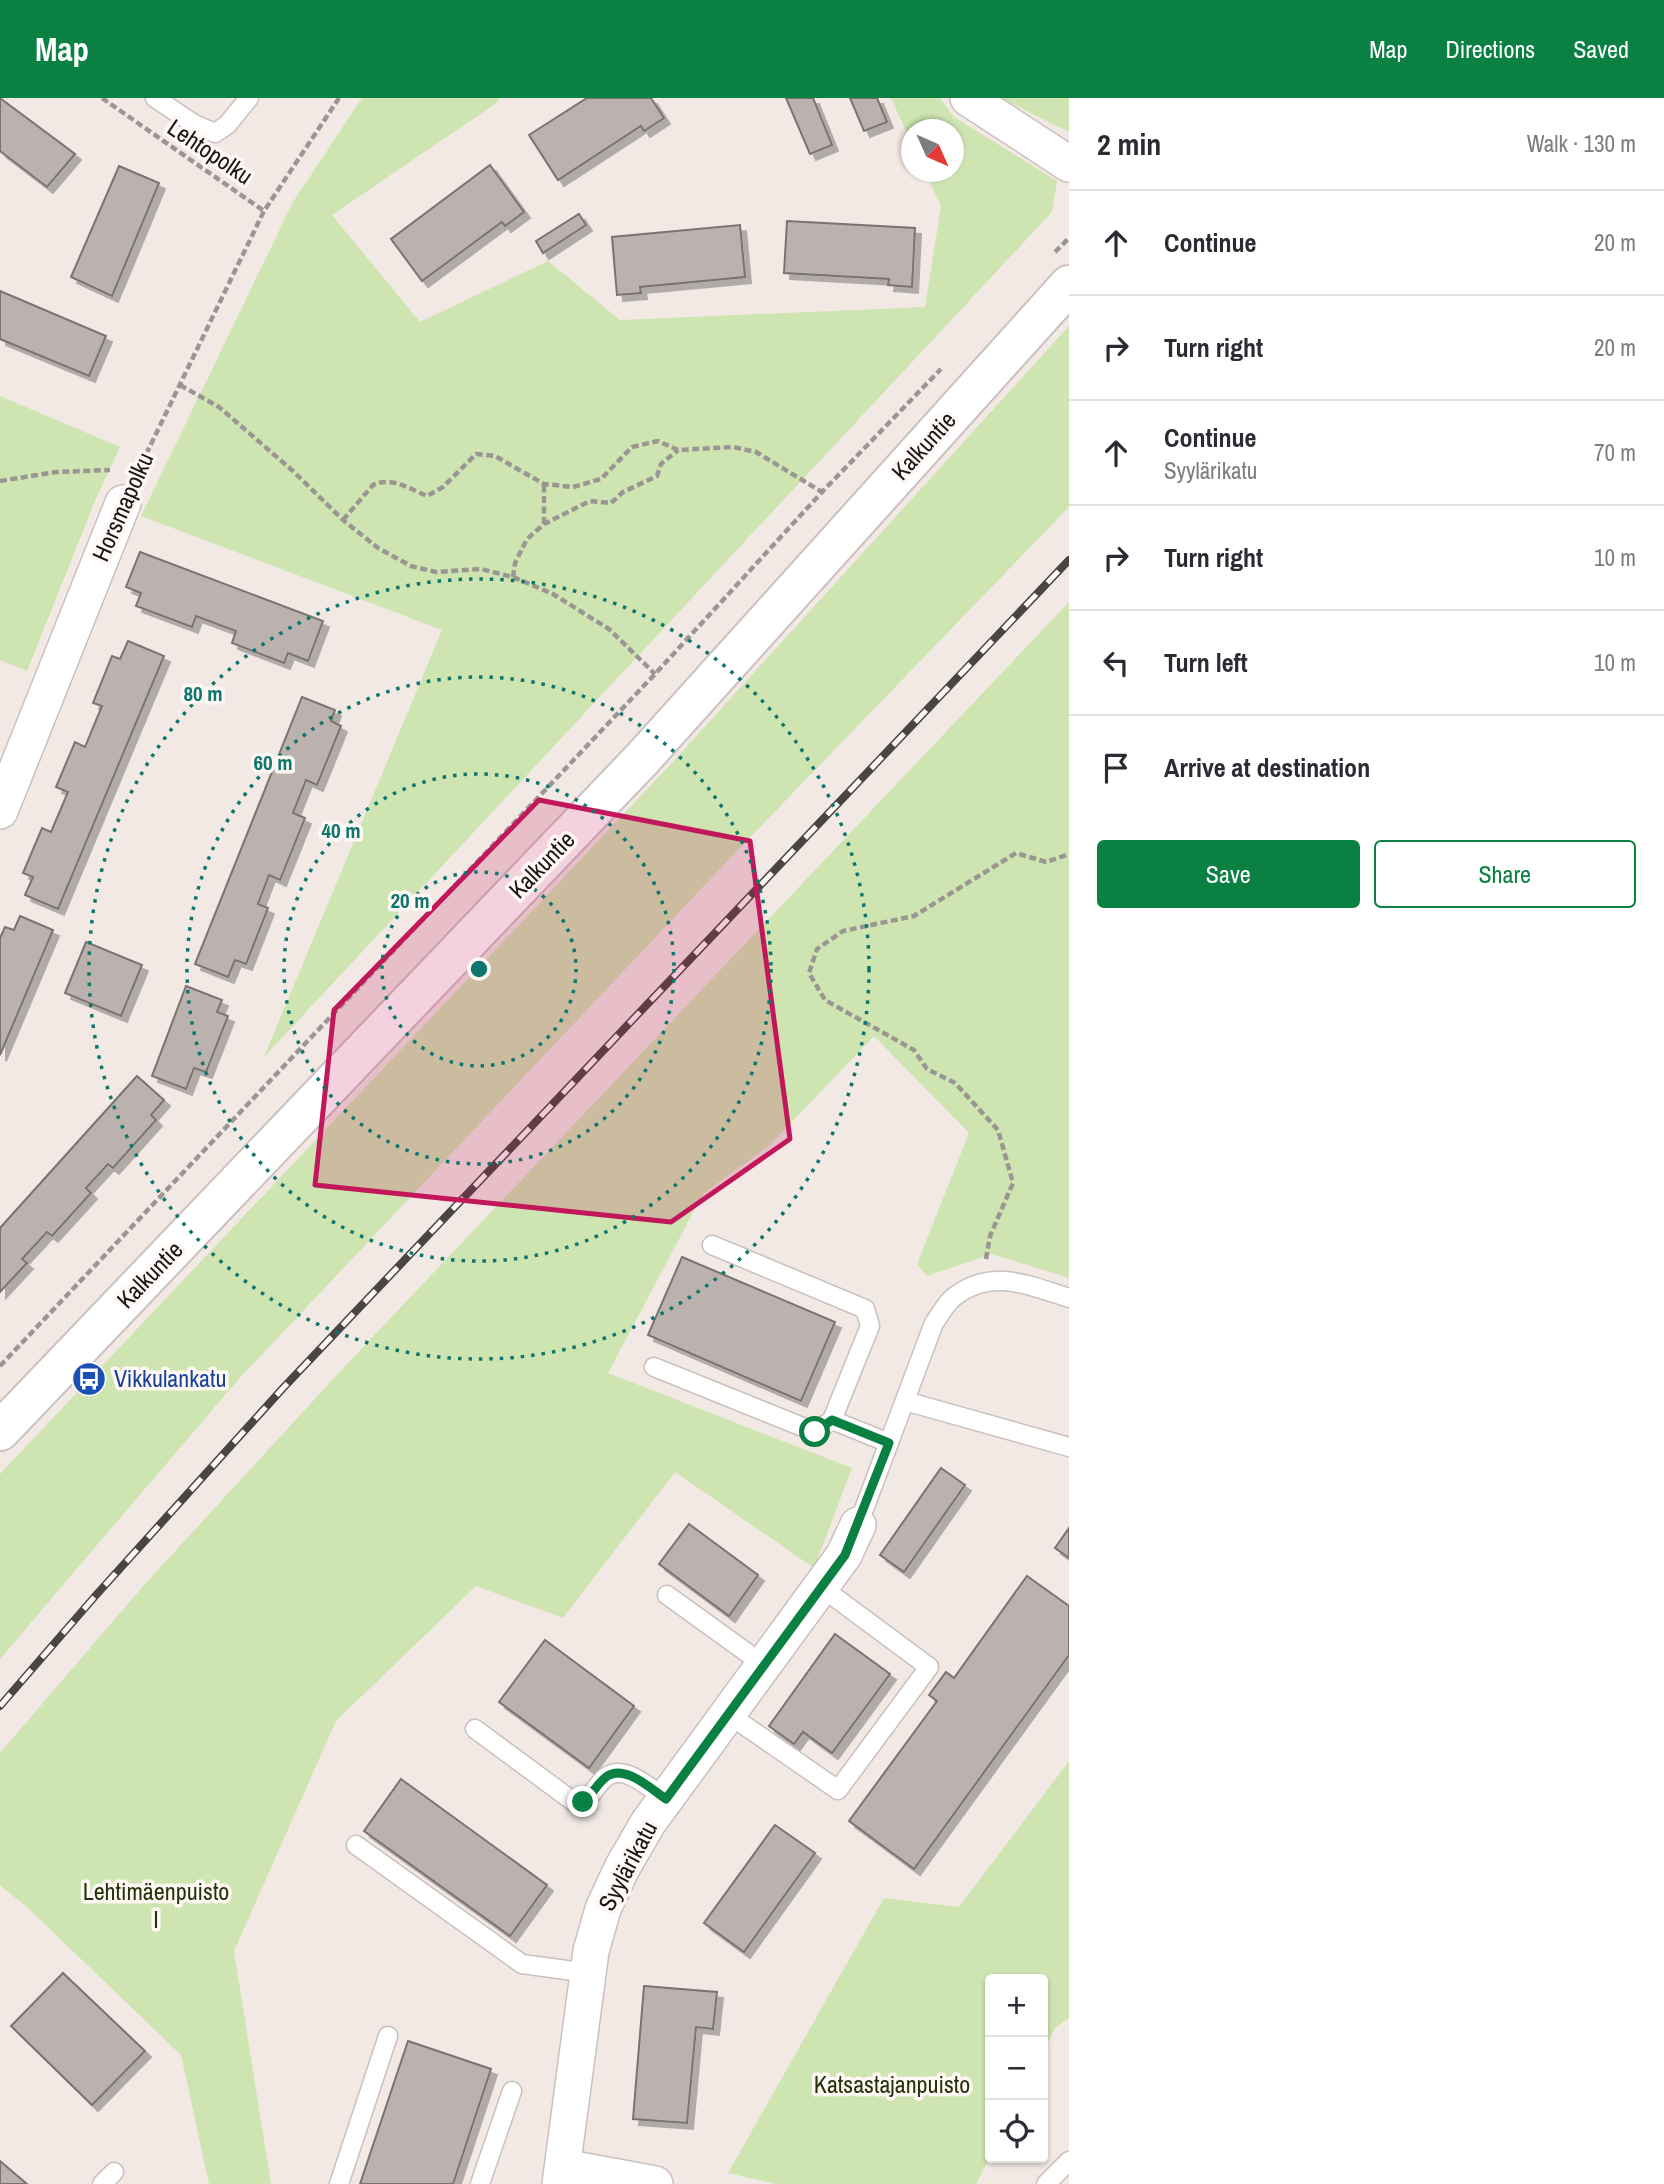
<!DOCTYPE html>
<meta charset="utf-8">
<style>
body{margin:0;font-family:"Archivo Narrow",sans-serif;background:#f7f7f7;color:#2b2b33}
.controls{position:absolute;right:21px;bottom:21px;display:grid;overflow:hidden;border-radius:7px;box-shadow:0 2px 5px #0004}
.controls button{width:63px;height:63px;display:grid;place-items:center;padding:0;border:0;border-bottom:2px solid #e1e1e2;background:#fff;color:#2b2b33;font:35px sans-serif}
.compass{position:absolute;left:901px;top:21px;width:63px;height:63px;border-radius:50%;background:#fff;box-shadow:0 2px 5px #0004;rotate:135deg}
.stop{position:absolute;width:21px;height:21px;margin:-16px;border:5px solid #0b8043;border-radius:50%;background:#fff}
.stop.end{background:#0b8043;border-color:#fff;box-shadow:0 2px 7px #0008}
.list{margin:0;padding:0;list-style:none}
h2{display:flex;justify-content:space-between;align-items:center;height:91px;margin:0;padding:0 28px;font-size:30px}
h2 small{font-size:23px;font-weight:400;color:#7c7c81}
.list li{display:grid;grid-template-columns:46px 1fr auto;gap:21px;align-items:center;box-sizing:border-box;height:105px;padding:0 28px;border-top:2px solid #e1e1e2}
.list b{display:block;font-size:26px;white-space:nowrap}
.list p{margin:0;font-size:23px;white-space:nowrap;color:#7c7c81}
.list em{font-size:23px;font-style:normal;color:#7c7c81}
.actions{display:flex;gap:14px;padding:21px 28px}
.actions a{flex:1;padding:16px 0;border:2px solid #0b8043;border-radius:7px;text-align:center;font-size:24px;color:#0b8043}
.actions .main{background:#0b8043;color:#fff}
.icon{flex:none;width:38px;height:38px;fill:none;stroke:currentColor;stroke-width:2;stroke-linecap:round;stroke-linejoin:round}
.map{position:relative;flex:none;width:1069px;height:2086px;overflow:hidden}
header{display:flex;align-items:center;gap:42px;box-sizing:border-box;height:98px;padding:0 35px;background:#0b8043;color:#fff}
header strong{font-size:33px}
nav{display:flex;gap:38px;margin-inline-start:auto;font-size:24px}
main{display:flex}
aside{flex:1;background:#fff}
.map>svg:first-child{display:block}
.green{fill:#cee5b1}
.building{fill:#bbb2b0;stroke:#7b7371;stroke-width:2;filter:url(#shadow)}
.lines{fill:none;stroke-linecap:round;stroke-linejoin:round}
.lane-casing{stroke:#cac1be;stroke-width:21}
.street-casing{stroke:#cac1be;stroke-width:38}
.secondary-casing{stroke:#cac1be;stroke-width:42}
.path{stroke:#9c9693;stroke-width:4.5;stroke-dasharray:7 3.5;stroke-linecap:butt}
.lane{stroke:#fff;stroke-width:18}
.street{stroke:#fff;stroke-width:35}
.secondary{stroke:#fff;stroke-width:38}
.rail-casing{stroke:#494543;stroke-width:8}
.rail{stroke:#fef7f4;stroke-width:5;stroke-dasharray:16;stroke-linecap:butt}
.route{stroke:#0b8043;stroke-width:9}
.marked{fill:#c2185b;fill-opacity:0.2;stroke:#c2185b;stroke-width:5;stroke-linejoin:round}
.ring{fill:none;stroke:#0f766e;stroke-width:3.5;stroke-dasharray:3.5 7}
.labels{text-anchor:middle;stroke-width:7;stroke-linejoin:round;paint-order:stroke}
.street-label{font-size:24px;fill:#191615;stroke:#fef7f4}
.transit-label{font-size:24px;fill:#164399;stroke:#fef7f4;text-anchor:start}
.park-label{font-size:24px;fill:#24330b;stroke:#fef7f4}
.centre{fill:#0f766e;stroke:#fef7f4;stroke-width:3.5}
.ring-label{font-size:21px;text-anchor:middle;font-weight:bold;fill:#0f766e;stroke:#fef7f4;stroke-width:7;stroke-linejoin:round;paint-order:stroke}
</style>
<header>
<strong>Map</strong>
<nav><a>Map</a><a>Directions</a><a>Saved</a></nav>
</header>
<main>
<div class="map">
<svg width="1069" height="2086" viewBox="0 0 1069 2086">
<defs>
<filter id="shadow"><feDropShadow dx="6" dy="6" stdDeviation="0" flood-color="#0004"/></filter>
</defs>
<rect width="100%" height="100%" fill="#f2e9e5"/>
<g class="green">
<path d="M362 0H499L498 4 332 117 420 224 548 163 620 222 925 209 941 108 925 74H954V32H912L911 44 891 0H940L954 19 1057 83 1052 114 264 959 442 532 141 418 293 104Z"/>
<path d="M1001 0H1069V34Z"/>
<path d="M1069 228V409L734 756 236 1284 0 1561V1376L669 668Z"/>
<path d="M0 298 120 349 97 398 27 573 0 562Z"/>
<path d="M1069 504V1180L992 1156 927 1178 917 1166 969 1035 874 938 770 1047 703 1096 608 1275 852 1370 814 1470 675 1374 563 1520 476 1488 336 1623 234 1853 271 2086H209L181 1957 30 1812 0 1787V1655L145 1486 346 1267Z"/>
<path d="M1069 1663V1920L1055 1930 1043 1954V1881H990V2059L976 2086H776L728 2075 884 1800 959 1809Z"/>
</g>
<g class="building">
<path d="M0 0 75 56 47 89 0 53Z"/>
<path d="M587 0H651L664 20 644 33 641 28 558 82 529 37Z"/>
<path d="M786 0H813L832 47 810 56Z"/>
<path d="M850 0H877L887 24 864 33Z"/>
<path d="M490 67 524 114 505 128 502 124 422 183 391 141Z"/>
<path d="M119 68 159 85 112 198 71 179Z"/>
<path d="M579 116 586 127 543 155 536 143Z"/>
<path d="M787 123 915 130 912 189 888 187 889 181 784 175Z"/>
<path d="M740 127 745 179 640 189 641 195 617 197 612 139Z"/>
<path d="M0 193 106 238 89 278 0 241Z"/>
<path d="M140 454 323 523 308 563 288 555 284 565 232 545 236 533 196 518 192 529 136 508 141 495 126 489Z"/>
<path d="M128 543 164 558 58 811 25 797 33 779 23 775 42 730 51 734 68 694 56 689 75 644 85 649 102 608 93 605 112 558 120 561Z"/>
<path d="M302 599 335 612 331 623 341 628 317 687 306 682 293 715 305 720 280 782 269 777 258 806 268 810 246 866 235 862 228 879 195 866Z"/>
<path d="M20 818 53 832 0 957V840L5 829 14 832Z"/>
<path d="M86 844 142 867 121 918 65 895Z"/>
<path d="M186 888 222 902 217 914 228 918 206 974 194 970 186 991 152 978Z"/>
<path d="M137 978 164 1002 151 1017 156 1022 113 1070 108 1066 86 1090 91 1095 52 1138 47 1134 22 1161 27 1165 0 1194V1130Z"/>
<path d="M682 1159 835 1224 801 1303 648 1237Z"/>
<path d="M941 1370 965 1387 904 1474 880 1457Z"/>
<path d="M689 1426 758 1477 729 1518 659 1466Z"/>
<path d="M1069 1430V1460L1055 1450Z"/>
<path d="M1027 1478 1069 1508V1557L914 1771 849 1723 937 1603 929 1597 946 1574 954 1580Z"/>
<path d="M835 1536 890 1576 832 1655 803 1634 794 1646 769 1628Z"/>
<path d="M545 1542 634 1608 589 1670 499 1604Z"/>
<path d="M401 1681 547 1787 510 1838 364 1733Z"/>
<path d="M775 1727 815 1755 744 1854 704 1825Z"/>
<path d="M63 1875 145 1953 92 2007 11 1928Z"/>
<path d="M644 1888 717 1894 713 1931 696 1929 687 2025 633 2021Z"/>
<path d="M408 1943 491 1971 453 2086H360Z"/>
<path d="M0 2063 27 2086H0Z"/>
</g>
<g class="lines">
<g class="lane-casing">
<g id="lane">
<path d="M155 0 194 26 215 35 227 27 249 0"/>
<path d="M654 1269 815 1334 832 1322 870 1228 865 1211 712 1147"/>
<path d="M905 1303 1069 1349"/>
<path d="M832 1322 889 1345"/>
<path d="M858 1427 934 1225C940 1217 946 1205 954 1199 992 1169 1030 1188 1069 1200"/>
<path d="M667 1497 764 1567"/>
<path d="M728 1616 838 1692 929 1569 821 1489"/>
<path d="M475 1631 574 1704H583C593 1697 597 1686 606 1679 624 1665 651 1691 666 1701"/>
<path d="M356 1747 522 1866 588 1875"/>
<path d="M102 2086 114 2074"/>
<path d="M339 2086 388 1938"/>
<path d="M480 2086 512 1993"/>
<path d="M1046 2086 1069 2063"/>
</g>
</g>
<g class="street-casing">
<g id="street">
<path d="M968 0 1069 66"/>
<path d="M0 713 123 405"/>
<path d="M563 2069 655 2086"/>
<path d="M560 2086 591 1853 603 1811 622 1770 648 1725 844 1457 858 1427"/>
</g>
</g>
<g class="secondary-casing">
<path id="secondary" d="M0 1333 643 660 1069 187"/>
</g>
<g class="path">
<path d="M102 0 264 113"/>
<path d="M1055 154 1069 140"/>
<path d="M180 287 219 309 293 373 343 422 378 450 411 468 436 474 481 471 513 479 553 496 609 531 655 576"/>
<path d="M137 375 264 113 339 0"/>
<path d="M0 383 56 374 110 372"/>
<path d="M343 422 373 387C391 378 410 391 427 398L443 389 476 356 495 358 544 386 573 389 601 381 632 349 658 343 678 352 733 349 756 354 822 394"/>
<path d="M544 426V386"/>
<path d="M513 479 515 465 527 441 544 426 590 403 611 405 623 394 657 378 661 366 678 352"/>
<path d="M986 1161 990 1138 1013 1085 998 1032 955 985 927 971 914 952 825 902 809 875 817 851 843 833 914 818 1016 755 1046 764 1069 756"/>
<path d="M0 1268 655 576 822 394 941 271"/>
</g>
<use href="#lane" class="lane"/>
<use href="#street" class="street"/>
<use href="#secondary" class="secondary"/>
<g class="rail-casing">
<path id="rail" d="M0 1608 97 1496 284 1289 1069 462"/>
</g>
<use href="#rail" class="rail"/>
</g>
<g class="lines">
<path class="route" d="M583 1704C592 1697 597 1686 606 1679 624 1665 651 1691 666 1701L845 1457 889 1345 832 1322 815 1334"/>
</g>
<path class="marked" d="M539 702 750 743 790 1041 671 1124 315 1087 334 912Z"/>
<g class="ring">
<circle cx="479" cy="871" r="97"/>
<circle cx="479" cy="871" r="195"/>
<circle cx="479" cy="871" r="292"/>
<circle cx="479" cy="871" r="390"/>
</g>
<defs>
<g id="bus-disc" transform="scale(1.75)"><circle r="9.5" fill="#1a4fb4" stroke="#fef7f4"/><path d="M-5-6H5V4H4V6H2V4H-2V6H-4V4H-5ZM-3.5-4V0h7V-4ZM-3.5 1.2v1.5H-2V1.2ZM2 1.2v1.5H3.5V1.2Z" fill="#fff"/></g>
</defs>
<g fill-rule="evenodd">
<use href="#bus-disc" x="89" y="1281"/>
</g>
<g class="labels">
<g class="street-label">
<text transform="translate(210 54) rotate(34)" y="8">Lehtopolku</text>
<text transform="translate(924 348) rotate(-48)" y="8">Kalkuntie</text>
<text transform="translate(123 409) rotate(-66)" y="8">Horsmapolku</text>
<text transform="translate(542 767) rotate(-46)" y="8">Kalkuntie</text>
<text transform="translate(150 1177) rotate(-46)" y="8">Kalkuntie</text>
<text transform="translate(628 1768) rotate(-62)" y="8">Syylärikatu</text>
</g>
<g class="transit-label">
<text x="114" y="1289">Vikkulankatu</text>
</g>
<g class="park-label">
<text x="156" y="1802">Lehtimäenpuisto<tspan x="156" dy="28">I</tspan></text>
<text x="892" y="1995">Katsastajanpuisto</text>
</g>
</g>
<circle cx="479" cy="871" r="10" class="centre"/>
<g class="ring-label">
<text x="203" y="603">80 m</text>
<text x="273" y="672">60 m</text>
<text x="341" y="740">40 m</text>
<text x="410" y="810">20 m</text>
</g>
</svg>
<div class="controls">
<button>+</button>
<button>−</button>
<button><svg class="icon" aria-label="locate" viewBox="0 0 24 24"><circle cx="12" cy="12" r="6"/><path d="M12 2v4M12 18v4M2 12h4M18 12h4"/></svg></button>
</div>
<svg class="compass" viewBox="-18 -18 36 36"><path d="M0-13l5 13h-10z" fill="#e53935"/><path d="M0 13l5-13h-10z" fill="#7c7c81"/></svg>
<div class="stop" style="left:815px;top:1334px"></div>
<div class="stop end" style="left:583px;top:1704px"></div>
</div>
<aside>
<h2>2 min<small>Walk · 130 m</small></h2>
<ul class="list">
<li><svg class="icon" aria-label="ahead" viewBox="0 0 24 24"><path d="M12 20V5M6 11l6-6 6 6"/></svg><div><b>Continue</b></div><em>20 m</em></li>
<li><svg class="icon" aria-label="right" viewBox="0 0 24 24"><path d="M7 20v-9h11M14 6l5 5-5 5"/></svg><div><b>Turn right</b></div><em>20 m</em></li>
<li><svg class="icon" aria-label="ahead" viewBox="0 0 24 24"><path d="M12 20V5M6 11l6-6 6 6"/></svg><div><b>Continue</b><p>Syylärikatu</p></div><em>70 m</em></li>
<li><svg class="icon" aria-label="right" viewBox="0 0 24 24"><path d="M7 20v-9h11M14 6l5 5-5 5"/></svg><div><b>Turn right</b></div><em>10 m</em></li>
<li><svg class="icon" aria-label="left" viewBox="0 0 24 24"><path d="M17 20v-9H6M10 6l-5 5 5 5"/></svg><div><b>Turn left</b></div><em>10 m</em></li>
<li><svg class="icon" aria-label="arrive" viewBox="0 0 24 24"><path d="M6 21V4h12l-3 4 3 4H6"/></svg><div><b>Arrive at destination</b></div></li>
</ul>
<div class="actions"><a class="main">Save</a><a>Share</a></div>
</aside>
</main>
